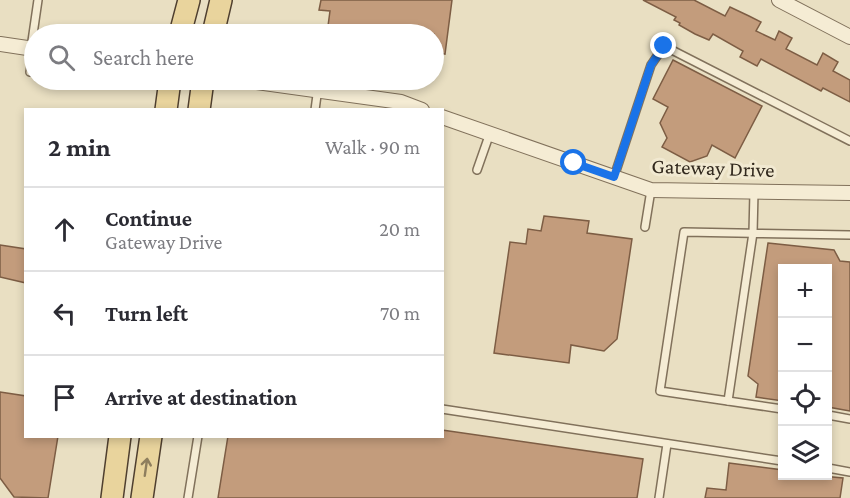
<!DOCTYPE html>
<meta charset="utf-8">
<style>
body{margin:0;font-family:"Crimson Pro",serif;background:#f7f7f7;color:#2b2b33}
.controls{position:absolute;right:18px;bottom:18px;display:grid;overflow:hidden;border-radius:0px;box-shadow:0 3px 9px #0003}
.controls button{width:54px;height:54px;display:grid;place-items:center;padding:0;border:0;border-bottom:2px solid #e1e1e2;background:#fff;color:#2b2b33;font:30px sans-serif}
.stop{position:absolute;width:18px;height:18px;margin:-14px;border:4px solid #1a73e8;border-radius:50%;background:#fff}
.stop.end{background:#1a73e8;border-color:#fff;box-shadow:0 2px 6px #0008}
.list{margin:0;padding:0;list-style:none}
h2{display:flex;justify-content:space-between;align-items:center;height:78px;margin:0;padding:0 24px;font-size:26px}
h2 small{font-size:20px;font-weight:400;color:#7c7c81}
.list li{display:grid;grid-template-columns:39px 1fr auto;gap:18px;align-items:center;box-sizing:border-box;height:84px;padding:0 24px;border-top:2px solid #e1e1e2}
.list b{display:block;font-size:22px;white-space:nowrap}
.list p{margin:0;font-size:20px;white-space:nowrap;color:#7c7c81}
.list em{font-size:20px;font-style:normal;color:#7c7c81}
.icon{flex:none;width:33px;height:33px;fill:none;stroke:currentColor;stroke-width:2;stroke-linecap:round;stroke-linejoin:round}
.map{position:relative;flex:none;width:850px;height:498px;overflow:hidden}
.search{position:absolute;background:#fff;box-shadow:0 3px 9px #0003;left:24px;top:24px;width:420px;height:66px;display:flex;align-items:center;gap:15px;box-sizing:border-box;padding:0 21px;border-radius:33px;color:#7c7c81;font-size:22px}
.panel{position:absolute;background:#fff;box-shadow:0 3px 9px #0003;left:24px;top:108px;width:420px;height:330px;border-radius:0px}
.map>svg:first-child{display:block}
.building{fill:#c39c7c;stroke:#7d5d44;stroke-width:1.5}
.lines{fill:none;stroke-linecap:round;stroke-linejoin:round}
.service-casing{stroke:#81715b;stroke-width:10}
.minor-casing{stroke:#81715b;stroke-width:16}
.primary-casing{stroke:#4f3f2f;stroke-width:24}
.service{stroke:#f5ecd4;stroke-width:7}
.minor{stroke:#f5ecd4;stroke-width:14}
.primary{stroke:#e9d49d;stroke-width:21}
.oneway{stroke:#8e7e5e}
.route{stroke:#1a73e8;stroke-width:8}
.labels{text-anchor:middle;stroke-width:6;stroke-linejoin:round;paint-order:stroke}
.street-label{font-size:21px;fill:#32291e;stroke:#f1e9d1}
</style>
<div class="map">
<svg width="850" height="498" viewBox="0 0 850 498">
<rect width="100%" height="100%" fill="#e9dfc2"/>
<g class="building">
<path d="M321 0H452L445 54 434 52V34H335V32L331 30 332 26H328L330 11 319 10Z"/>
<path d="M643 0H694L725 16 730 7 749 16 761 22 756 31 775 40 779 31 792 38 786 49 817 65 823 53 838 62 833 71 850 80V102L823 88 821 91 761 59 757 66 740 57 743 51 713 34 709 40 695 34 679 25 680 23 674 20 676 17Z"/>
<path d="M673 60 762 106 735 158 712 145 707 156 690 162 662 147 667 138 660 123 668 107 653 99Z"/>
<path d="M544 216 589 221 587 233 632 239 617 339 604 351 571 345 569 363 494 353 510 242 526 244 528 229 541 231Z"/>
<path d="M768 243 834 250 840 261 850 262V411L828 407V268H783V401L756 397 758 384 748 376Z"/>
<path d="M0 245 26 249V283L0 277Z"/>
<path d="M0 392 26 396V436H58L48 498 14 497 0 478Z"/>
<path d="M442 430 643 459 637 498H218L228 436H442Z"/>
<path d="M729 463 783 470V476H822L843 478 840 498H705L707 488 726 490Z"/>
</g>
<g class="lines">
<g class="service-casing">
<g id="service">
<path d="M31 48 38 0"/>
<path d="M30 72 34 49"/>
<path d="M315 110 319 80"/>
<path d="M477 170 490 133"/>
<path d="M614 177 651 65 664 46 850 141"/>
<path d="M754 192 753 233 728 401 660 391 684 232 850 235"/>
<path d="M645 227 651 190"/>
<path d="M728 401 782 409"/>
<path d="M442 409 782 461"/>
<path d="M828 415 850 419"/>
<path d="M828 468 850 472"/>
<path d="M188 498 198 436"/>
<path d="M659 498 667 444"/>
</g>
</g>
<g class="minor-casing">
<g id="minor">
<path d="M779 0 850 37"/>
<path d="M0 44 34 49"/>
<path d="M242 80 401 102 422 110"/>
<path d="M442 117 651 190 850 193"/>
</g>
</g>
<g class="primary-casing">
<g id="primary">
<path d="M180 34 189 0"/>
<path d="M213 34 221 0"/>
<path d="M166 110 170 80"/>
<path d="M199 110 203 80"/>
<path d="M112 498 120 436"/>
<path d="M142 498 151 436"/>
</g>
</g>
<use href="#service" class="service"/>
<use href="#minor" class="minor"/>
<use href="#primary" class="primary"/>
</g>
<defs><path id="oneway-shaft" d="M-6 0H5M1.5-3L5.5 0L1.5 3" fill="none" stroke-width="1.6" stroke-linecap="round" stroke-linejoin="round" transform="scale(1.5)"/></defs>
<use class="oneway" href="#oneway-shaft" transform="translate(146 467) rotate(-82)"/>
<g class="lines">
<path class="route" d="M574 163 614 177 651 65 664 46"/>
</g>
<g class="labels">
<g class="street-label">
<text transform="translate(713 168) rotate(2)" y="7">Gateway Drive</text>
</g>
</g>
</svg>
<div class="controls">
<button>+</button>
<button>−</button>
<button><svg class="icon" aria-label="locate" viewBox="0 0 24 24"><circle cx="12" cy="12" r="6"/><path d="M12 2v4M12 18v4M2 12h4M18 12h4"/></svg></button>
<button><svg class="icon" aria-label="layers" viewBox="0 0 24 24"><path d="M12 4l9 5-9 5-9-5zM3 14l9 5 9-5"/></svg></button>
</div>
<div class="stop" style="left:574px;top:163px"></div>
<div class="stop end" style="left:664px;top:46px"></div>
<div class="search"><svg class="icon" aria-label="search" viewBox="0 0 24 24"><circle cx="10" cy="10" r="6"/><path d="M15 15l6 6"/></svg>Search here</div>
<section class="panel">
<h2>2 min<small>Walk · 90 m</small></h2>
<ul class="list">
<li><svg class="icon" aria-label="ahead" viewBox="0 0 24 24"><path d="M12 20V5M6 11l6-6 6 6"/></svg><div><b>Continue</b><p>Gateway Drive</p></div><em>20 m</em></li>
<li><svg class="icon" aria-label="left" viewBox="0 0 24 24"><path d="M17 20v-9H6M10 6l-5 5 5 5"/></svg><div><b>Turn left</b></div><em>70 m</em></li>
<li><svg class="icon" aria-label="arrive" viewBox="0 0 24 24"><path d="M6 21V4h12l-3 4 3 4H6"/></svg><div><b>Arrive at destination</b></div></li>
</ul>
</section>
</div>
